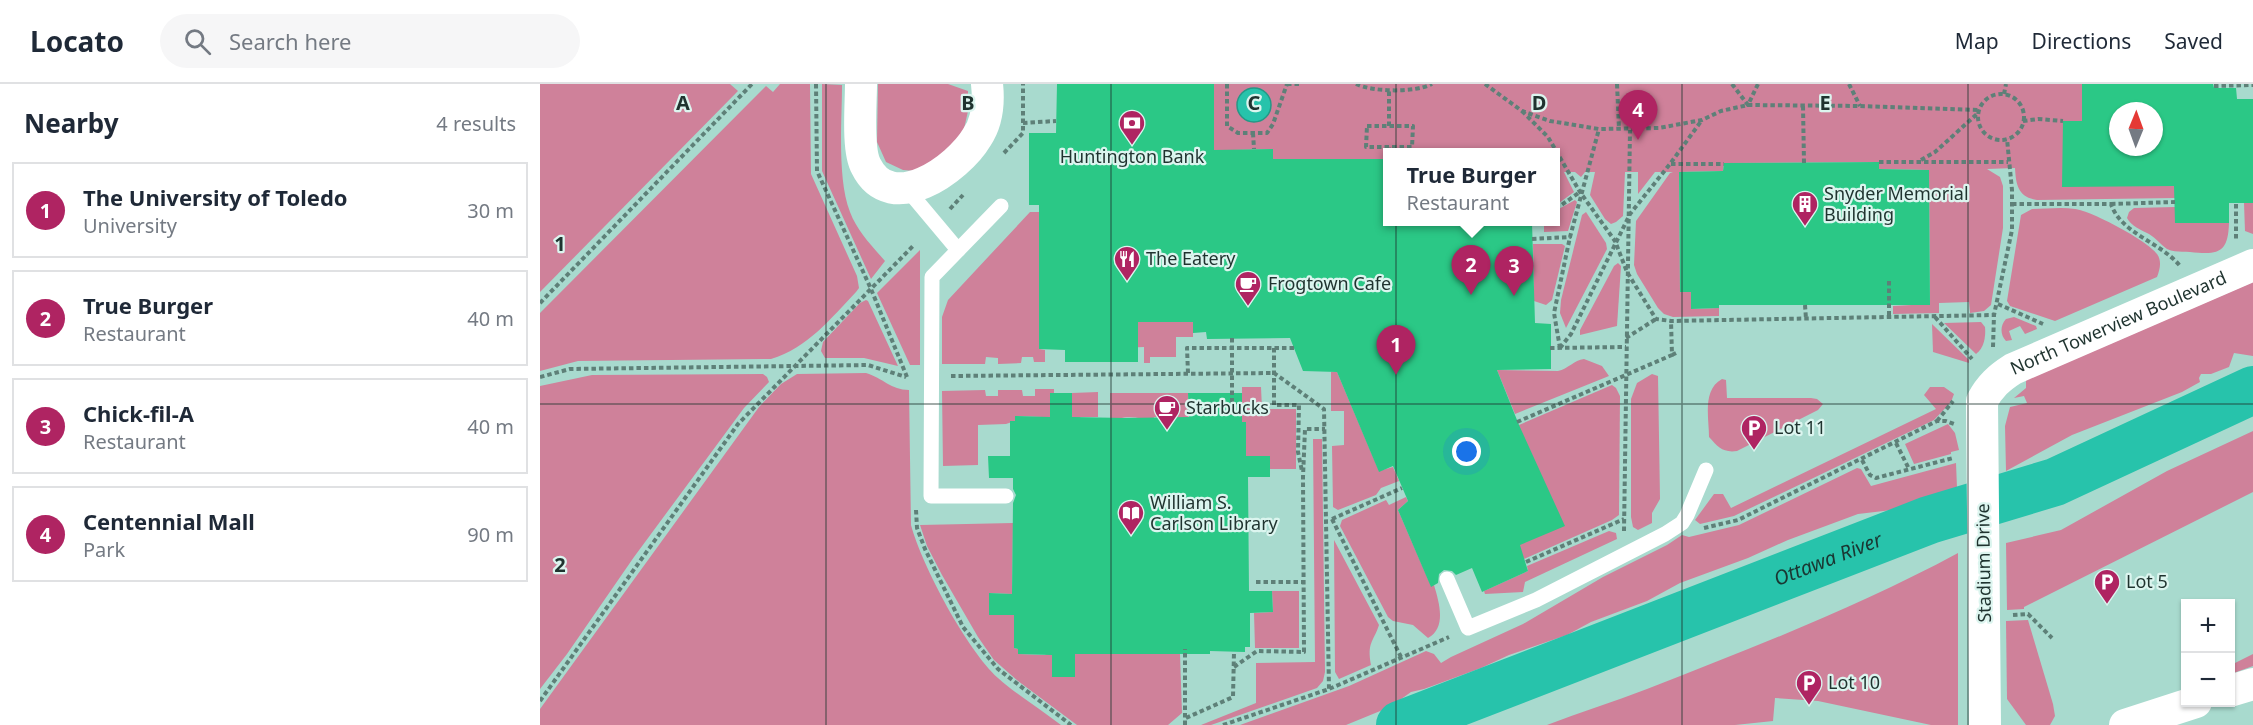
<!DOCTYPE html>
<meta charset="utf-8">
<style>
body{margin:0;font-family:"Noto Sans",sans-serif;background:#f6f6f7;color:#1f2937}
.controls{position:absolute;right:18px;bottom:18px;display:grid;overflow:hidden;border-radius:0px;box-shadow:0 2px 4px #0004}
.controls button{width:54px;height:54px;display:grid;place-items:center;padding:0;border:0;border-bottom:2px solid #e0e1e3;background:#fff;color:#1f2937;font:30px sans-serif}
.compass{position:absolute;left:1569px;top:18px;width:54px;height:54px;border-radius:50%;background:#fff;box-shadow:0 2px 4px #0004;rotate:1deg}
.you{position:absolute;left:927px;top:368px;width:21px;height:21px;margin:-15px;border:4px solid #fff;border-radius:50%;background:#1a73e8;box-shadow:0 0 0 9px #1a73e833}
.badge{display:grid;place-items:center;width:39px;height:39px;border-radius:50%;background:#af2462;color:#fff;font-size:20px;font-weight:700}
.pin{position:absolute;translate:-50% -50px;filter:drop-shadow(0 2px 3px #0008)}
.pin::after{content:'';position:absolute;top:32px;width:21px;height:18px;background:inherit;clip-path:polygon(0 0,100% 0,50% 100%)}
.popup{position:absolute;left:843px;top:64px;width:177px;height:78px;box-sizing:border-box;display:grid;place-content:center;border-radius:0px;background:#fff;filter:drop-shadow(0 2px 4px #0005);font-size:20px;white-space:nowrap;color:#747a83}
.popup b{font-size:22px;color:#1f2937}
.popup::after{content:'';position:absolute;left:50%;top:100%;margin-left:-12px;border:12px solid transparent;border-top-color:#fff}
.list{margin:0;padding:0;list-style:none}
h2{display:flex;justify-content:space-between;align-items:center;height:78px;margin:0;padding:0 24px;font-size:26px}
h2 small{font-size:20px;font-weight:400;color:#747a83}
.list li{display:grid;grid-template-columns:39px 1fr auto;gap:18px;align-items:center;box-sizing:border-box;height:96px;margin:0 12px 12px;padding:0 12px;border:2px solid #e0e1e3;border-radius:0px}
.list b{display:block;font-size:22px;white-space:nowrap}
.list p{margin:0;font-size:20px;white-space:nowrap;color:#747a83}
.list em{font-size:20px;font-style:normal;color:#747a83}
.icon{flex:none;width:33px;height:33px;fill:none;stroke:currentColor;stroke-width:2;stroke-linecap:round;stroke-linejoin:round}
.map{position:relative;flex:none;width:1713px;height:641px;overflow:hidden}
header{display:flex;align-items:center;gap:36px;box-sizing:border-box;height:84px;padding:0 30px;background:#fff;border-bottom:2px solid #e0e1e3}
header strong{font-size:28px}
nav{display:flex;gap:33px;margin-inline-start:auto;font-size:21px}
.search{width:420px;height:54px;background:#f6f6f7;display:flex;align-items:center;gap:15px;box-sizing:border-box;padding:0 21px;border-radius:33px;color:#747a83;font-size:22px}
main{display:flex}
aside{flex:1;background:#fff}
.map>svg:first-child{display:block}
.green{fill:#cf819a}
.water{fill:#27c3ab;stroke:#259886;stroke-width:1.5}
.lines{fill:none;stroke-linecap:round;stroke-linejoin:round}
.river{stroke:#27c3ab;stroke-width:48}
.building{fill:#2bc886;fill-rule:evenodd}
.path{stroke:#5e8078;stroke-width:4;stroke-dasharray:4.5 3;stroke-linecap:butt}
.lane{stroke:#fff;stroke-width:15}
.street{stroke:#fff;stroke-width:32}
.grid{fill:none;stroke:#1f332f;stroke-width:1.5;stroke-opacity:0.55}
.labels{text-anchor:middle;stroke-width:4.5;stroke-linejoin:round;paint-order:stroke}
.poi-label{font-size:18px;fill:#1f332f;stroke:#dcf5ef;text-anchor:start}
.street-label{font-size:18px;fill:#1f332f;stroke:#dcf5ef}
.water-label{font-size:20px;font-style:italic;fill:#1a3732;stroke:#dcf5ef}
.grid-label{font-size:20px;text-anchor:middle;font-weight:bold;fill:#1f332f;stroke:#dcf5ef;stroke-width:4.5;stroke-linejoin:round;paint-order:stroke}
</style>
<header>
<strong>Locato</strong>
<div class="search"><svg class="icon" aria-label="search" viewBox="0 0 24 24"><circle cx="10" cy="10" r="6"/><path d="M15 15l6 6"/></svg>Search here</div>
<nav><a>Map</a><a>Directions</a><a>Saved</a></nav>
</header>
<main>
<aside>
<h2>Nearby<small>4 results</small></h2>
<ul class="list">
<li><span class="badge">1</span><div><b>The University of Toledo</b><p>University</p></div><em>30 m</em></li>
<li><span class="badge">2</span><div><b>True Burger</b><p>Restaurant</p></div><em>40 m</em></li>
<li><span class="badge">3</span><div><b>Chick-fil-A</b><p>Restaurant</p></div><em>40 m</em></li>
<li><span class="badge">4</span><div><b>Centennial Mall</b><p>Park</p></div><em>90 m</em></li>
</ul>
</aside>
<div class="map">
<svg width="1713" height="641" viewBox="0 0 1713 641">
<rect width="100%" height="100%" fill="#a8dace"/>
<g class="green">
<path d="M0 0H190L198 7 0 208Z"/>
<path d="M240 0H270L271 90 317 192 319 204 316 208C291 234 268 264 231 275L38 277 0 287V229L226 2 233 8Z"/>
<path d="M282 0 302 1C302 38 297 94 310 128 317 147 332 162 345 177L331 195 282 87Z"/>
<path d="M338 0H408L428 7V27L424 45 409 66 376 87 363 86 346 78 337 58Z"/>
<path d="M674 0H1542V37H1523V102H1635V114L1497 116C1478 113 1476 101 1475 84L1447 85 1460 93 1463 102V144L1451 221 1444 227 1430 229 1429 218 1399 219V229L1353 230V222L1390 220 1389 86 1339 85V78L1184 79 1183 87 1139 88 1140 208H1151V225L1179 224V232L1133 233 1124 230 1118 224 1097 190 1094 181 1096 137 1130 89 1133 88H1115L1098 110V88H1085L1083 132 1076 138 1071 140 1065 135 1050 111 1055 88H1045L1041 93 1035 88H1024L1034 108 1019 119H1015V68H847V75L733 76 732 65 694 66 674 98Z"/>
<path d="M1035 116 1037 118 1028 147 1004 148V138H1015V127Z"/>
<path d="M1704 119H1713V150L1705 147Z"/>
<path d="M1635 123V139H1689C1688 169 1679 171 1650 168 1642 167 1635 169 1627 165 1621 161 1616 154 1609 150 1601 146 1591 142 1587 134L1589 128 1594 124Z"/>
<path d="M1492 125C1506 125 1521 123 1535 125 1552 127 1608 157 1617 170 1622 177 1620 185 1617 193L1515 237 1470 222 1467 217 1481 131Z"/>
<path d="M490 128H499V265L505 266V278H494L493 273H482L481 279 458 280V274L446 273 445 280H402V233L408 216Z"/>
<path d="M1046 128 1066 159 1067 165 1026 244 1020 229 1021 216 1042 131Z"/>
<path d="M993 160H1022L1025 162 1012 216 1006 221 994 217Z"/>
<path d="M380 166V281H370L337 209Z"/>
<path d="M1078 179 1081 182 1077 242 1040 251V246L1074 182Z"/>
<path d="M1713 198V272L1694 269 1689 283 1671 290H1661L1659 294 1660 298 1642 308 1532 351 1466 387 1465 342 1470 323 1487 319 1484 312 1474 314 1486 304V296Z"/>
<path d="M326 216 328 217 358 282 324 274H285L281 267 283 258 320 219Z"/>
<path d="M1474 233 1496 242 1497 245 1485 250 1480 242 1469 247 1472 256 1466 257C1460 251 1460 241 1466 235Z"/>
<path d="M579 238H653V253H636V273H610V279H604V263L579 264Z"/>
<path d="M1441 238 1445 243C1446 253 1444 264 1436 270L1404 239Z"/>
<path d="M1392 240 1429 276V279L1393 268Z"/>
<path d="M1044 275 1062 282 1069 292 975 330 957 286 1018 287C1028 285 1034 276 1044 275Z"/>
<path d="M791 288H797L839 387 853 383 859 397 841 404 836 411 798 426 793 423 792 362 804 361V327H791Z"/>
<path d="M326 289C343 294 351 306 369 306L371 441C382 482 427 566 458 594 477 611 500 625 521 641H0V625L219 323 241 300 257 290Z"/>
<path d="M223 290 227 293 229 298 204 324 94 473 27 570 0 605V302L52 291Z"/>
<path d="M1112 290 1118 292 1120 415 1112 429V439L1098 446 1093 443 1091 433V315L1097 299Z"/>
<path d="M1182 295 1186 296 1187 314H1271L1277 315 1283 320 1278 326 1197 367C1183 369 1178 363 1169 353 1169 334 1162 306 1182 295Z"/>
<path d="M1072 301 1076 304 1080 312 1079 431 1072 436 984 475 978 462 979 341Z"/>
<path d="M702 303H721L722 325H756V385H730V372H706V338H702Z"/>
<path d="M1390 303H1404L1414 310 1411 318 1394 336 1194 432 1160 440 1155 436 1174 410H1183L1191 424 1396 325 1384 311Z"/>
<path d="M495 305H514V309H510V337L503 333 475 332V337L466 340 438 341V381L403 382 402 307 445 306 446 312H458V306H482L483 312H495Z"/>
<path d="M558 308V333H541L532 339V309Z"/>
<path d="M570 309H648L649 339 636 333H614L613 338C600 333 582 330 570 339Z"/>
<path d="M1408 340 1415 349 1419 366 1411 368V370L1374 380 1365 360Z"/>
<path d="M1713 347V408L1484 523V525L1467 526 1466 459 1521 446 1627 387Z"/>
<path d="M773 355H782L785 588 783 597 777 604 671 641H661L716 619V579L775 578Z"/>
<path d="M1416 379 1417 404 1352 426 1318 430 1248 456 1208 474 1140 499 1107 517 1051 538 1027 551 969 571 941 584 884 605 871 608 850 623 806 641H700L809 602 886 567 894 570 901 579 911 573 983 540 1063 493 1127 461 1142 451 1149 453 1199 441 1317 384 1321 385 1331 402Z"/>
<path d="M866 413 868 417 858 426 891 502 894 501C899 518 907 544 888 554L873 541 853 537 848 533 800 442 802 436 846 416 849 421Z"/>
<path d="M473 439 472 510 449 509V530L478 531 474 541V564L478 565V570L505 571 512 566 535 592V565L544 570H640L642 629 628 641H537L478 597 454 576 438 553 402 491 387 462 380 441Z"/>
<path d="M1069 447 1076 449 1077 455 985 498 983 508 945 510 944 507 988 487 987 482Z"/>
<path d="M794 456 839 541C833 559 827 558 831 581L799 595 795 588Z"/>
<path d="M1418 469V641H1391L1278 617 1235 614 1233 637 1195 641H1007C1040 628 1074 618 1107 605 1212 564 1318 523 1418 469Z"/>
<path d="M732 507H759V564H715L714 529 733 528Z"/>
<path d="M1488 536 1513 620 1515 632 1510 641H1486L1467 615 1466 537Z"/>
<path d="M1713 570V582L1691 590V581Z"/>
</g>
<circle class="water" cx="714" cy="21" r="17"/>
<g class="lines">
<path class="river" id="s1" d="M860 641 1389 436 1515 398 1713 306"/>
</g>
<g class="building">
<path d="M517 0H674V66L733 65V75H847V138H992L995 239 1011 240V285L957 286 979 341 1025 442 980 461 988 487 942 508 932 484 916 491 912 487 904 486 899 490 898 499 891 503 858 426 868 417 853 382 839 388 797 288 763 287 750 254 667 255 666 248 653 249V238H598V278H525V266L499 265V121H489V49H516Z"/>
<path d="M1542 0H1673L1674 4H1696L1697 15H1713V119H1689V139H1635L1634 102 1522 103 1523 37H1542ZM1578 27H1614V63H1578Z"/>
<path d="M1339 78V85L1389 86 1390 221H1179V224L1151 225V208H1140L1139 88 1183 87 1184 79Z"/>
<path d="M510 309H532V333L585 334 649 333 648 309H702V338H706V372H730V393H708L709 507H732L733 528 710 529V563H705V568L670 567V570H535V593H512V571L478 570V565L474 564V531H449V509L472 510 473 419 476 411 473 405V394H449L448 372H470V337H475V332L510 333Z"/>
</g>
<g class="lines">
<g class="path">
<path d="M276 0 277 87 331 205 367 293"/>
<path d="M687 0V42L698 49H727L733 40 747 0"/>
<path d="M747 0H761"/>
<path d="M816 0C833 8 874 9 892 0"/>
<path d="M945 0 982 27 1010 37 1059 45 1119 44 1162 36 1181 27 1208 21 1320 22 1439 26"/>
<path d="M1077 0 1079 45"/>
<path d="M1192 0 1208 21 1218 0"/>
<path d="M1309 0 1320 22"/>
<path d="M1674 2 1713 1"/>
<path d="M1464 10 1466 0"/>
<circle cx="1461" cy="33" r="23"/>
<path d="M1263 22 1264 79"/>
<path d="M982 27 1008 53 1040 108 1075 157 1087 188 1116 235 1131 237 1454 231"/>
<path d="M1483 37 1498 35 1523 37"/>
<path d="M483 39 516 37"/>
<path d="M827 42H873L872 63H826Z"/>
<path d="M849 42V5"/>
<path d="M713 49 714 65"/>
<path d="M849 68V62"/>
<path d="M464 69 483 49V0"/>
<path d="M1381 76 1395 68 1437 30"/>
<path d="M1339 78H1468"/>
<path d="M1131 80H1184"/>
<path d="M1472 120H1571C1581 150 1621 158 1640 182"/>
<path d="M1571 120 1635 118"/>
<path d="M1696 120V156"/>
<path d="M1015 122H1020L1040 108"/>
<path d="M410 125 423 111"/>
<path d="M992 155 1030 153 1059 45"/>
<path d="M1349 197V233"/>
<path d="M0 219 212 0"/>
<path d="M1458 220 1503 240"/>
<path d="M1265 221 1266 235"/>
<path d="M1395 233 1432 275"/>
<path d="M692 254V331"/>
<path d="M1086 254 1116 235"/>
<path d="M1453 263 1454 231 1472 146V106L1467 55"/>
<path d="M734 264V321H759L758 368 762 387"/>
<path d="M1010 264 1086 263"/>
<path d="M1020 264 1031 250 1090 130 1130 80 1162 36"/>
<path d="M1020 264 1014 229 1030 153"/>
<path d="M1132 271 1138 268"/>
<path d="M648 289 647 264H754"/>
<path d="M411 292 734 289 784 325 789 605"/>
<path d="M0 293 30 285 328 281 366 293"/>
<path d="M1397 337 1413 317"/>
<path d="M977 338 1132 271 1131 237"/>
<path d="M1356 359 1369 385"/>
<path d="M1322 376 1330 391 1336 394 1413 374"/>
<path d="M376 426 377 444 385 465 423 543 458 585 531 641"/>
<path d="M792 435 861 573"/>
<path d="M792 435 862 404"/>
<path d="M1164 444 1198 436 1397 337H1406L1414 340"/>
<path d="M1084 447 1090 46"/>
<path d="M986 478 1084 435"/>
<path d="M716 498H764"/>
<path d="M1473 531 1488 530 1512 554"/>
<path d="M694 583 717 567 764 568 763 393 765 345H785"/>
<path d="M0 617 198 340 374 161"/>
<path d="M646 634 693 613 694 568"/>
<path d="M645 641V565"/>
<path d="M683 641 789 605 909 553"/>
</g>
<g class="lane">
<path d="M366 104 418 166"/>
<path d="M461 122 392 193 391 412H466"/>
<path d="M907 495 928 544 996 516 1125 450 1142 439 1147 431 1166 386"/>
</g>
<g class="street">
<path d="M321 0C321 20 317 66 326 82 351 133 418 85 437 53 447 38 449 18 447 0"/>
<path d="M1690 607 1713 600"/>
<path id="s2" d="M1445 641 1442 317C1450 302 1459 294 1473 285L1713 181"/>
<path d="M1585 641 1656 618"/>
</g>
</g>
<path class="grid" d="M286 0V641M571 0V641M856 0V641M1142 0V641M1428 0V641M0 320H1713"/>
<defs>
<g id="bank-pin" transform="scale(1.35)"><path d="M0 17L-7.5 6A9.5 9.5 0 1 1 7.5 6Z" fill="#af2462" stroke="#dcf5ef"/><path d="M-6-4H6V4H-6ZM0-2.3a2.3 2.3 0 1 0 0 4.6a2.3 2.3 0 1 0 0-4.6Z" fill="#fff"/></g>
<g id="building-pin" transform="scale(1.35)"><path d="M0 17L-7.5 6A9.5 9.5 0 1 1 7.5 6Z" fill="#af2462" stroke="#dcf5ef"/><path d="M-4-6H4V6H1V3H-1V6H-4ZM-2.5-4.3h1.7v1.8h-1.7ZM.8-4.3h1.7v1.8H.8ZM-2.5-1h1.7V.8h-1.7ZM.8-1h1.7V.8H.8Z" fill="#fff"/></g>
<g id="restaurant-pin" transform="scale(1.35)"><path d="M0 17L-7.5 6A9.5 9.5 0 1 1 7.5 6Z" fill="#af2462" stroke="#dcf5ef"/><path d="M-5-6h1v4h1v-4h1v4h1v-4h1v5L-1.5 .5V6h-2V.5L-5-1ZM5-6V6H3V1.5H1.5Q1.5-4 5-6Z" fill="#fff"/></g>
<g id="cafe-pin" transform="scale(1.35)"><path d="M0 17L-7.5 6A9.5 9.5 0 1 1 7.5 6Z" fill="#af2462" stroke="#dcf5ef"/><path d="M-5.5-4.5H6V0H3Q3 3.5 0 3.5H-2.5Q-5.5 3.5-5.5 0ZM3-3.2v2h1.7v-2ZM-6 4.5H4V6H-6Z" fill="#fff"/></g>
<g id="parking-pin" transform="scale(1.35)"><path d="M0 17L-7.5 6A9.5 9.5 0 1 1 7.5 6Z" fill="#af2462" stroke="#dcf5ef"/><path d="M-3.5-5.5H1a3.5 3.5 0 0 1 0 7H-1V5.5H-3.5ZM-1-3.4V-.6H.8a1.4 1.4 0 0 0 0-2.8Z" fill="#fff"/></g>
<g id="library-pin" transform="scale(1.35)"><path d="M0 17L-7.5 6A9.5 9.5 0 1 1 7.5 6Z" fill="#af2462" stroke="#dcf5ef"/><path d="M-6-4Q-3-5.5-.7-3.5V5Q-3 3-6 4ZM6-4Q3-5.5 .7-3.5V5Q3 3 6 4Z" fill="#fff"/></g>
</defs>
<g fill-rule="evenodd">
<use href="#bank-pin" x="592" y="39"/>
<use href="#building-pin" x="1265" y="120"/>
<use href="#restaurant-pin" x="587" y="175"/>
<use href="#cafe-pin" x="708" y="200"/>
<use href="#cafe-pin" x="627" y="324"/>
<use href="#parking-pin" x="1214" y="344"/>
<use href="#library-pin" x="591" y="429"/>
<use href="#parking-pin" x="1567" y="498"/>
<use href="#parking-pin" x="1269" y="599"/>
</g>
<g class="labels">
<g class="poi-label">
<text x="592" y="79" text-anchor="middle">Huntington Bank</text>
<text x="1284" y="116">Snyder Memorial<tspan x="1284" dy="21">Building</tspan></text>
<text x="606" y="181">The Eatery</text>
<text x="728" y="206">Frogtown Cafe</text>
<text x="646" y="330">Starbucks</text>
<text x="1234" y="350">Lot 11</text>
<text x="610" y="425">William S.<tspan x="610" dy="21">Carlson Library</tspan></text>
<text x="1586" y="504">Lot 5</text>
<text x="1288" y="605">Lot 10</text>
</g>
<g class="street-label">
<text dy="6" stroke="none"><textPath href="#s2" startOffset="484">North Towerview Boulevard</textPath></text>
<text transform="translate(1444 479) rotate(-91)" y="6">Stadium Drive</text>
</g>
<g class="water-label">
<text dy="7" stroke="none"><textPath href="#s1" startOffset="459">Ottawa River</textPath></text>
</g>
</g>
<g class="grid-label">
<text x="143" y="26">A</text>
<text x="428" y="26">B</text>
<text x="714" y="26">C</text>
<text x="999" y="26">D</text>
<text x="1285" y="26">E</text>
<text x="20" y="167">1</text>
<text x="20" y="488">2</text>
</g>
</svg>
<div class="controls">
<button>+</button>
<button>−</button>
</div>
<svg class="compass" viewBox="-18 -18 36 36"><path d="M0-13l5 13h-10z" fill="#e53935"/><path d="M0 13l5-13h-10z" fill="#747a83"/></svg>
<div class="you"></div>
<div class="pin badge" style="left:856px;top:291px">1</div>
<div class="pin badge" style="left:931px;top:211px">2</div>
<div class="popup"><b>True Burger</b>Restaurant</div>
<div class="pin badge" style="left:974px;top:212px">3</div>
<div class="pin badge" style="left:1098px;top:56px">4</div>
</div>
</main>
